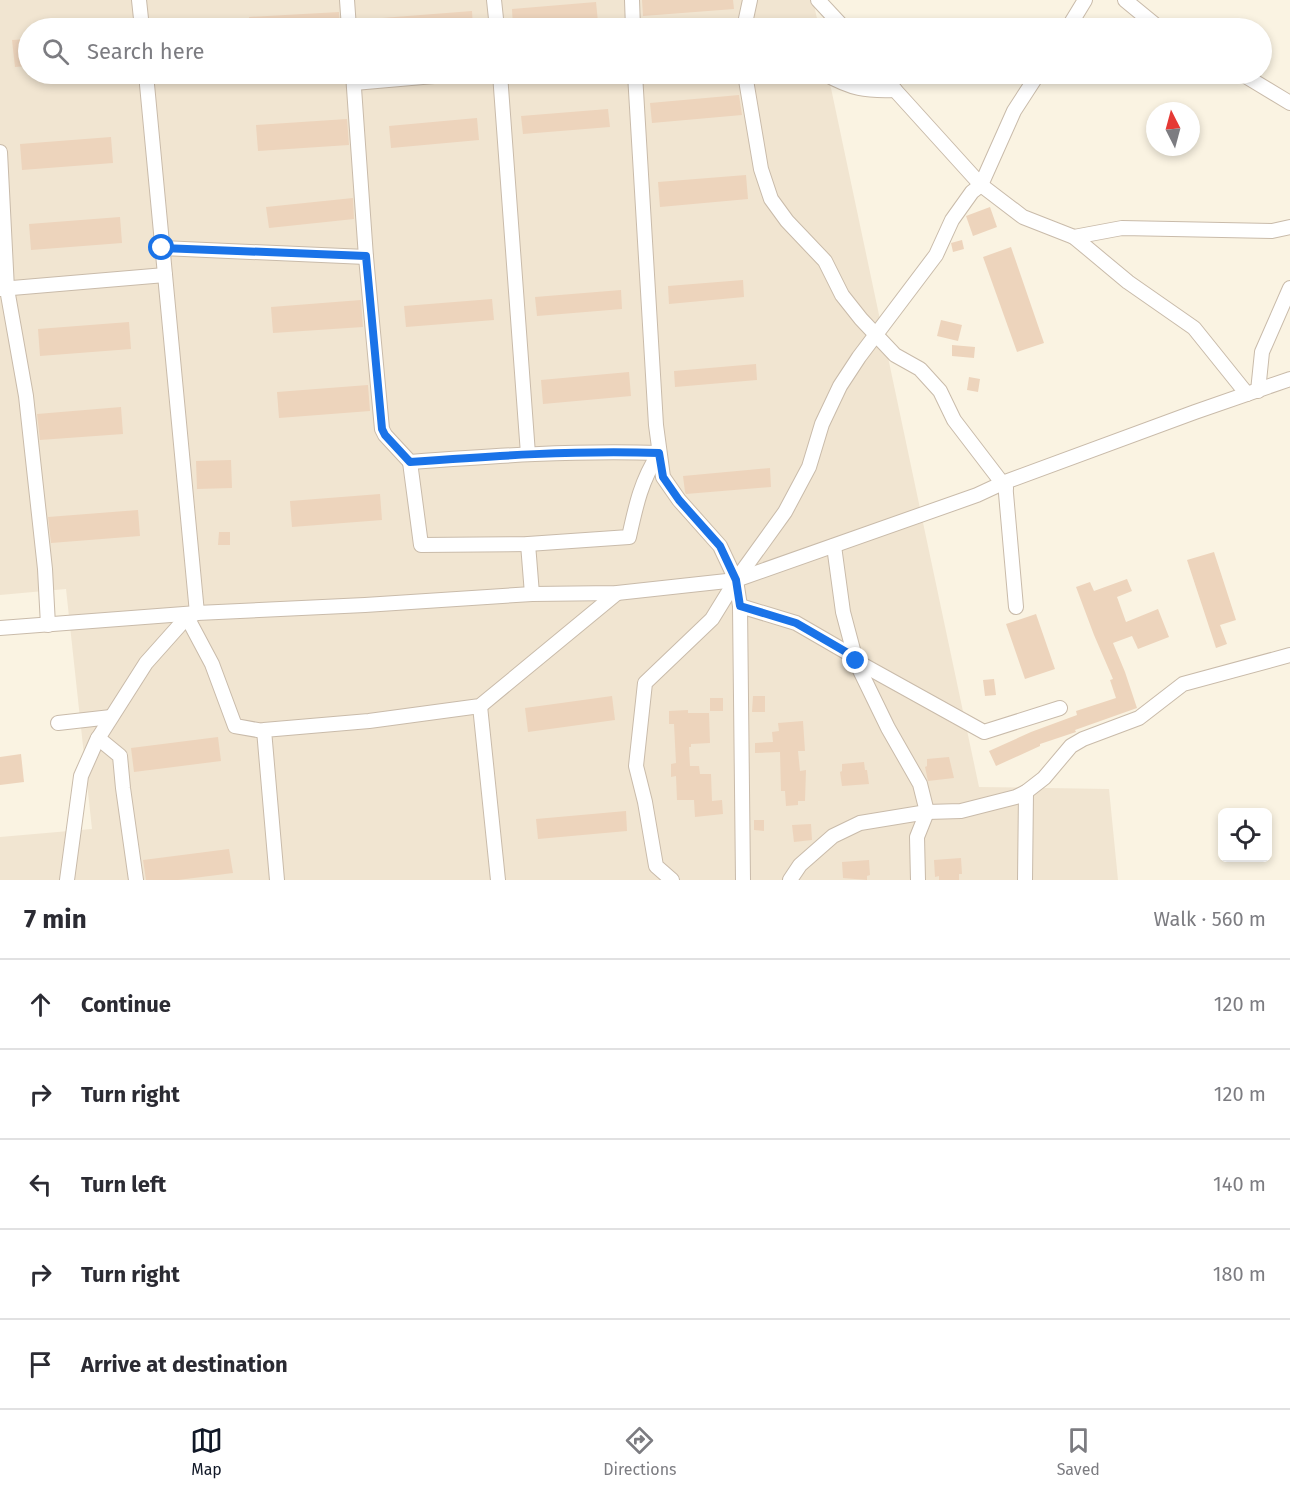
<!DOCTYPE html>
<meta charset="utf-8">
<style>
body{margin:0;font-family:"Fira Sans",sans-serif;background:#f7f7f7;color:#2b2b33}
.controls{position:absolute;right:18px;bottom:18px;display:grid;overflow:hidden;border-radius:9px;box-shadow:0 3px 9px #0003}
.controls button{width:54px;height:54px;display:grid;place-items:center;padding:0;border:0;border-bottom:2px solid #e1e1e2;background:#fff;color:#2b2b33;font:30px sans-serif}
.compass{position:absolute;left:1146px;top:102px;width:54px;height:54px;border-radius:50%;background:#fff;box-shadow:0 3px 9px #0003;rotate:354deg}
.stop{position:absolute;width:18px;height:18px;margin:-14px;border:4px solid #1a73e8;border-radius:50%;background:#fff}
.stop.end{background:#1a73e8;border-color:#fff;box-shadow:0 2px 6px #0008}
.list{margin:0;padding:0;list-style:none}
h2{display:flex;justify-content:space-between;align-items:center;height:78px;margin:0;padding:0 24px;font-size:26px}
h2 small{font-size:20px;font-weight:400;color:#7c7c81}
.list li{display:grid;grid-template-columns:39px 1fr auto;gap:18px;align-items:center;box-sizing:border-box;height:90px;padding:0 24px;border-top:2px solid #e1e1e2}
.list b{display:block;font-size:22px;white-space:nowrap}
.list em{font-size:20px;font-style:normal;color:#7c7c81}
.icon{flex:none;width:33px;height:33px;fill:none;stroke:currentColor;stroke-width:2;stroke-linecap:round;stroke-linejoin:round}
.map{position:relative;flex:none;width:1290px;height:880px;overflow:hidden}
.search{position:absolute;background:#fff;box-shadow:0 3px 9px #0003;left:18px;right:18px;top:18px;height:66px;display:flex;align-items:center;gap:15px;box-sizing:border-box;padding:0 21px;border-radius:33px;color:#7c7c81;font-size:22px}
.sheet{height:528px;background:#fff}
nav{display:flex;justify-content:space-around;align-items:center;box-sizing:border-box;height:84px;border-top:2px solid #e1e1e2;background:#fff;font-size:16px;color:#7c7c81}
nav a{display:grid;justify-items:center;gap:3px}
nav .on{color:#111827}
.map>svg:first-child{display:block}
.residential{fill:#f1e5d1}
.building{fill:#edd4bc}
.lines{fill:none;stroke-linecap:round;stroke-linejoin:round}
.minor-casing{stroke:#c9bbaa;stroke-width:16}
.minor{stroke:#fff;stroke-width:14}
.route{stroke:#1a73e8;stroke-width:8}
</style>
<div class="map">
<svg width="1290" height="880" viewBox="0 0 1290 880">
<rect width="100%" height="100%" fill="#faf3e2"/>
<path class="residential" d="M0 0H813L819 28H28V74H828L979 787 1109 789 1118 880H0V837L92 829 66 589 0 595Z"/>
<g class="building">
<path d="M642 0H733L734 9 643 16Z"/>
<path d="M596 2 598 22 513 28 512 9Z"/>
<path d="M472 11 473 28H383L382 18Z"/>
<path d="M339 12 340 28H250L249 17Z"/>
<path d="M28 39V66L15 67 12 40Z"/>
<path d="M739 95 742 115 652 123 650 103Z"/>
<path d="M608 109 610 127 523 134 521 116Z"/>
<path d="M477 118 479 140 391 148 389 126Z"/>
<path d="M347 119 349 145 258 151 256 125Z"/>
<path d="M111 137 113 163 22 170 20 144Z"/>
<path d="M746 175 748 199 660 207 658 182Z"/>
<path d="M353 198 354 219 269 228 266 207Z"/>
<path d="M990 207 997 227 973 236 966 216Z"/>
<path d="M120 217 122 243 31 250 29 224Z"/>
<path d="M962 240 964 249 953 252 951 243Z"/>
<path d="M1011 247 1044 343 1017 352 983 257Z"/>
<path d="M743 280 744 297 669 304 668 286Z"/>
<path d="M621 290 622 309 537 316 535 297Z"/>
<path d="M492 299 494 320 406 327 404 306Z"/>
<path d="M361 300 363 327 273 333 271 307Z"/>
<path d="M941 320 962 325 958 341 937 336Z"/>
<path d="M129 322 131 349 40 356 38 329Z"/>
<path d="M952 345 975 347 974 358 952 356Z"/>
<path d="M756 364 757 380 675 387 674 371Z"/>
<path d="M629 372 631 396 543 404 541 380Z"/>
<path d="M969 377 980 379 978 392 967 390Z"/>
<path d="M368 385 370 411 279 418 277 392Z"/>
<path d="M121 407 123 434 40 440 37 414Z"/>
<path d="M231 460 232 488 197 489 196 461Z"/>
<path d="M770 468 771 487 686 494 685 492 683 476Z"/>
<path d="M380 494 382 520 292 527 290 501Z"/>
<path d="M138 510 140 536 51 543 48 517Z"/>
<path d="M219 532H230V545H218Z"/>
<path d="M1214 552 1236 620 1220 625 1227 644 1216 648 1187 560Z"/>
<path d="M1127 579 1132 591 1117 597 1126 622 1158 609 1169 637 1138 649 1132 636 1113 643 1125 672 1137 708 1075 730 1076 732 1040 744V746L996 766 989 751 1031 732 1077 715 1076 711 1116 698 1110 680 1113 679 1094 635 1076 587 1090 582 1094 591Z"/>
<path d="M1036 614 1055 669 1025 679 1006 624Z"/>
<path d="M994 679 996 695 985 696 983 680Z"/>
<path d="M612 696 615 720 528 732 525 708Z"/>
<path d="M753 696H765V712H752Z"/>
<rect x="710" y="698" width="13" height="13"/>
<path d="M688 710V713H709L710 743 691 744V747H689L690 766H699L700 774H711L712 801 722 800 723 814 695 817 694 800H677L676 776 671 777V764L676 763 674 724H669V711Z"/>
<path d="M803 721 805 751H798L800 771 806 770 805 801H798V805L786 806 785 791H781L780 752 755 753V743L773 742 772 732 779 731 778 723Z"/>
<path d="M218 737 221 761 134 772 131 748Z"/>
<path d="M21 754 24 782 0 785V757Z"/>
<path d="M949 757 954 778 928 781 925 767 927 766V759Z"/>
<path d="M864 762 865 770H867L869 784 842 786 840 772 842 771V764Z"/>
<path d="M626 811 627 831 538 839 536 819Z"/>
<path d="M754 820H764V831L754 830Z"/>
<path d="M811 824 812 840 794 842 792 825Z"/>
<path d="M229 849 233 873 178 880H146L143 860Z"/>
<path d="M961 858 962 874H959V880H939V876L935 877 934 860Z"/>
<path d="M869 860 870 875 867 876V880L843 878 842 862Z"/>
</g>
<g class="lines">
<g class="minor-casing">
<g id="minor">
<path d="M139 0 142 28"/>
<path d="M347 0 349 28"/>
<path d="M494 0 497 28"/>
<path d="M632 0 633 28"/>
<path d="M818 0 844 28"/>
<path d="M1125 0 1159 28"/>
<path d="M744 28 750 0"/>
<path d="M1068 28 1085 0"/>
<path d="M353 74 366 257 382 429 385 435 410 462C493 456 576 450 659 453"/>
<path d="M500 74 528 454"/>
<path d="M635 74 656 425 663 477 679 500 720 546 736 580 740 606 743 880"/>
<path d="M745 74 761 169 771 199 787 221 825 261 842 295 861 319 895 355 920 369 940 391 954 420 1006 488"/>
<path d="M825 74C852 89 865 91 895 90L882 74"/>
<path d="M1242 74 1290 103"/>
<path d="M354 83 457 74"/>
<path d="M895 90 981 185 1023 217 1074 237 1122 228 1272 231 1290 227"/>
<path d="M0 152 7 289 26 396 45 569 48 625"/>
<path d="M1074 237 1128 282 1194 328 1247 394"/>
<path d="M162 248 366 257"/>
<path d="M0 289 165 275"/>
<path d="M1258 391 1262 352 1290 288"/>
<path d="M410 462 421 545 528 544 629 537C636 505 641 481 659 453"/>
<path d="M1005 482 1016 607"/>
<path d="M528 544 532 594"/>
<path d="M834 546 843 612 856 661 984 732 1060 708"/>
<path d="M740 606 796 623 853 656 888 728 920 784 927 812 917 837 918 880"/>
<path d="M187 617 212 664 235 726 263 731"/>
<path d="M0 628 197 613 365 605 532 594 617 593 736 580 977 495 1005 482 1195 412 1290 379"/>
<path d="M480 706 498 880"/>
<path d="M58 723 111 717"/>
<path d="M98 738 120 756 123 788 136 880"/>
<path d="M67 880 81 776 97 740 146 663 187 617 197 613 146 74"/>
<path d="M277 880 264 730 369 721 480 706 617 593"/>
<path d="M672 880 656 866 645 802 636 766 645 683 712 619 736 580 785 512 809 467 822 424 840 386 859 357 936 255 952 220 972 192 981 185 1014 111 1038 74"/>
<path d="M790 880 800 865 833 836 860 823 927 812 961 811 1016 797 1026 792 1044 778 1071 746 1083 739 1139 718 1183 684 1290 655"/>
<path d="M1025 880 1026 792"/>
</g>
</g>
<use href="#minor" class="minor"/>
</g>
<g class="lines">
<path class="route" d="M162 248 366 256 382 429 385 435 410 462C493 456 576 450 659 453L663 477 679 500 720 546 736 580 740 606 796 623 853 656 856 661"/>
</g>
</svg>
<div class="controls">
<button><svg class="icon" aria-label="locate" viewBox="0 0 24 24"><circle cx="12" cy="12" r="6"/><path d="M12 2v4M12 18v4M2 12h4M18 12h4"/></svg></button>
</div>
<svg class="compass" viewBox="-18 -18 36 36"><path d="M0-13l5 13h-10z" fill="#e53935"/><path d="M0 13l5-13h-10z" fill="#7c7c81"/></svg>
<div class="stop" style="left:162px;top:248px"></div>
<div class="stop end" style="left:856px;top:661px"></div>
<div class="search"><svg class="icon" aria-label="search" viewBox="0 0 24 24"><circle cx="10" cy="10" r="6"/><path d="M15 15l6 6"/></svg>Search here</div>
</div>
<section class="sheet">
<h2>7 min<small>Walk · 560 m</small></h2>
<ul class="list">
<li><svg class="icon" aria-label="ahead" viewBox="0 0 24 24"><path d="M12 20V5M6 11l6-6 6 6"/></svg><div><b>Continue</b></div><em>120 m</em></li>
<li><svg class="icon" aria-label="right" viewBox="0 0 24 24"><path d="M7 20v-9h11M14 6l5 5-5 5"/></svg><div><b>Turn right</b></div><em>120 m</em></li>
<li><svg class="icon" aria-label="left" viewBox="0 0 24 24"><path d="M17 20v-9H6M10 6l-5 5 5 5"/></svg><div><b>Turn left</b></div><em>140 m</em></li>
<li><svg class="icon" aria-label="right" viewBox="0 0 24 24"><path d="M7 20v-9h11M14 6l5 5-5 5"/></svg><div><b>Turn right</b></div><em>180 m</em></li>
<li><svg class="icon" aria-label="arrive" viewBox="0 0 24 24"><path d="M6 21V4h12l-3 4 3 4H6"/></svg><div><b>Arrive at destination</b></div></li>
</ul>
</section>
<nav>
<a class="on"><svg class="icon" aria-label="map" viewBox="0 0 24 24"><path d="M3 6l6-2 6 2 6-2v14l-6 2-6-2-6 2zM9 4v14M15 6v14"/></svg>Map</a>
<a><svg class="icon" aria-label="directions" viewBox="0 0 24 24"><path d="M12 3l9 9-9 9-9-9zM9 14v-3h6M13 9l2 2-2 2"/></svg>Directions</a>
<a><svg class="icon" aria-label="saved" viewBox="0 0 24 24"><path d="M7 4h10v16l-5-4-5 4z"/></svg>Saved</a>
</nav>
